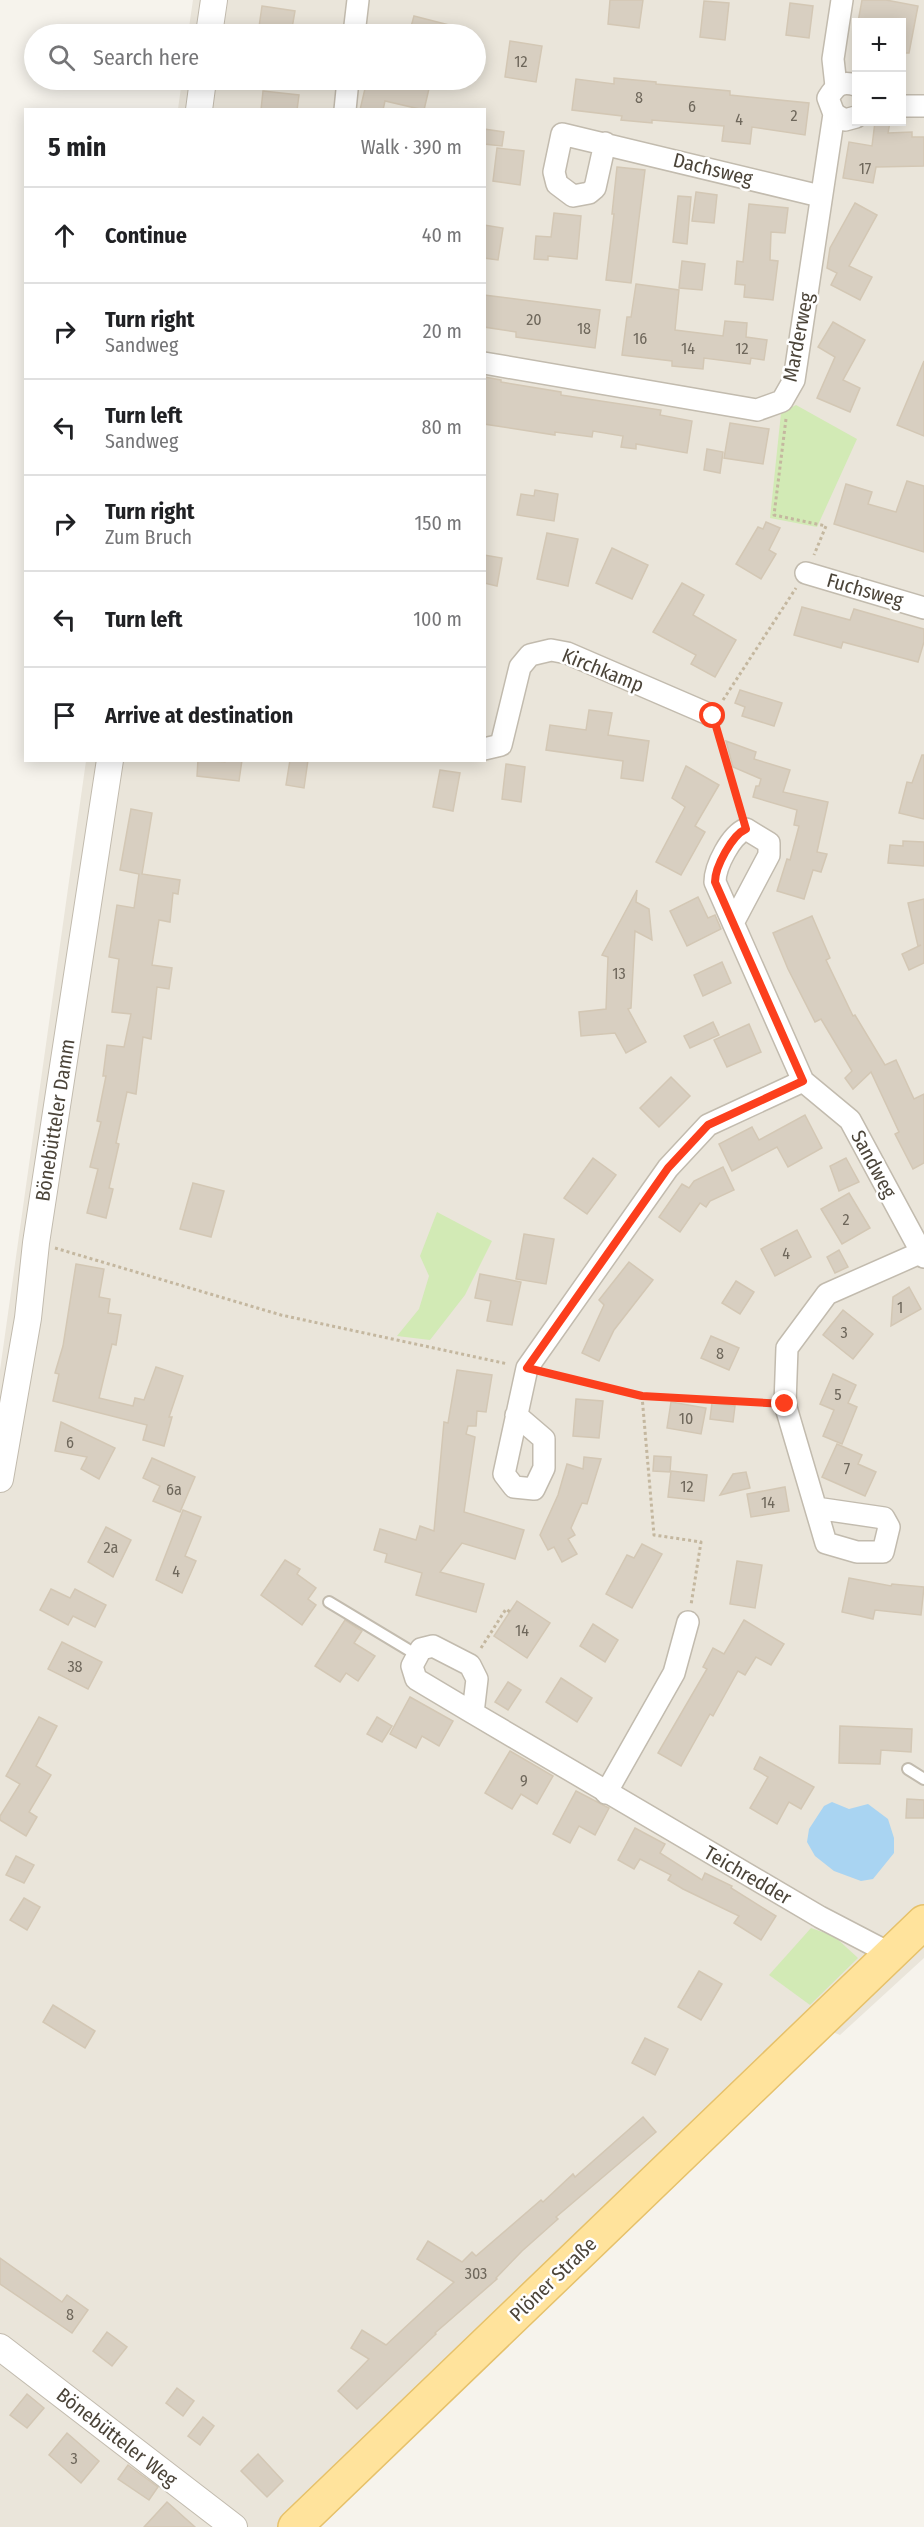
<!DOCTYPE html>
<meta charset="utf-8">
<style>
body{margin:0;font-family:"Fira Sans Condensed",sans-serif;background:#f6f6f6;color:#202124}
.controls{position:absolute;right:18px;top:18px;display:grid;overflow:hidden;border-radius:0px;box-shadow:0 3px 15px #0003}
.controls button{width:54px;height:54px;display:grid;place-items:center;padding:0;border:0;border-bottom:2px solid #e0e0e0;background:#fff;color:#202124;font:30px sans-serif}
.stop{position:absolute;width:18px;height:18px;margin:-14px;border:4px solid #fc3f1d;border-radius:50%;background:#fff}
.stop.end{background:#fc3f1d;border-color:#fff;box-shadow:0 2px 6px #0008}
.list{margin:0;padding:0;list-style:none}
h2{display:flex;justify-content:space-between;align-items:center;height:78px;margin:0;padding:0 24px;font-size:26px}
h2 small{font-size:20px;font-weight:400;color:#757577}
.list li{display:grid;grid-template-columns:39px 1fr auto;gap:18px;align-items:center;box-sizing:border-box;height:96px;padding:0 24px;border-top:2px solid #e0e0e0}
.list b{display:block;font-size:22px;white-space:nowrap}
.list p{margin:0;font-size:20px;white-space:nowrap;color:#757577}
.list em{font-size:20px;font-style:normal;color:#757577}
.icon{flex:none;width:33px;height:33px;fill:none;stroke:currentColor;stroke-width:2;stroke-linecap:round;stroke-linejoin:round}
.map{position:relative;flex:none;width:924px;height:2527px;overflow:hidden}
.search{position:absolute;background:#fff;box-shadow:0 3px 15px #0003;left:24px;top:24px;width:462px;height:66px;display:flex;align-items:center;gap:15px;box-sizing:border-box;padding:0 21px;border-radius:33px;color:#757577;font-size:22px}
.panel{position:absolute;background:#fff;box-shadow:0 3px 15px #0003;left:24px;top:108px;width:462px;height:654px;border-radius:0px}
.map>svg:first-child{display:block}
.residential{fill:#eae5da;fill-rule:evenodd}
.green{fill:#d2eab5}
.water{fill:#a9d4f2}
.building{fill:#d8cfc1;stroke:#d3c7b4;stroke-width:1.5}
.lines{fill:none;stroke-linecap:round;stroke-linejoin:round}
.service-casing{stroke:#c2bbae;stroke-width:14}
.minor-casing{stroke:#c2bbae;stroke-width:24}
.tertiary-casing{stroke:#c2bbae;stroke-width:28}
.primary-casing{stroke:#e6c16a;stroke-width:36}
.path{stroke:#c4b79f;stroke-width:3;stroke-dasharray:3 3;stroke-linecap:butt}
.service{stroke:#fff;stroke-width:10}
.minor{stroke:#fff;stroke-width:21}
.tertiary{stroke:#fff;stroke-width:26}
.primary{stroke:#ffe39c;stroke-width:33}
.route{stroke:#fc3f1d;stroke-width:8}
.labels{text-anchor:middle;stroke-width:5;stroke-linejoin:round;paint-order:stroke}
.number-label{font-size:16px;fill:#6e675b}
.street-label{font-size:20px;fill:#4b4439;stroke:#fff}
</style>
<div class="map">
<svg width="924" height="2527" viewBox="0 0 924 2527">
<rect width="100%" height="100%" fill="#f6f3ec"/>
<path class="residential" d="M193 0H924V1958L840 2035 800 2019 294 2527H0V1370L86 761 484 760V110L178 109 182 80H476V34H188ZM856 22H902V122H856Z"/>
<g class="green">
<path d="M796 405 857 439 817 527 770 518 781 413Z"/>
<path d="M437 1212 492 1241 465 1295 430 1340 397 1336 419 1309 429 1276 420 1256Z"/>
<path d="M811 1928 834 1936 858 1958 810 2005 769 1975Z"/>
</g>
<path class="water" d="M832 1802 849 1809 868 1804 888 1819 894 1838V1853L873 1879 861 1881 834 1871 815 1856 807 1842 809 1829 824 1806Z"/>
<g class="building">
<path d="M610 0H643L639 28 608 24Z"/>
<path d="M862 0H886L918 6 909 53H902V22H858Z"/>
<path d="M704 1 729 3 725 40 700 37Z"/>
<path d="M790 3 813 6 809 38 786 35Z"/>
<path d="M262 6 295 11 291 34H258Z"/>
<path d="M414 16 465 29V34H409Z"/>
<path d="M510 41 542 46 536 82 505 77Z"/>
<path d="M614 78 656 82V84L730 91V95L809 103 805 135 752 127 750 144 722 141 724 126 652 120V123L621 120 622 116 572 110 576 79 614 84Z"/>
<path d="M367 80 396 84 398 80H431L424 110 385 101 383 110H360Z"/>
<path d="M263 91 299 95 297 110H261Z"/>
<path d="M875 122H890L888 133 912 132V137H924V166L876 167 873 183 843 178 849 142 872 146Z"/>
<path d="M484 129 504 132 502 146 484 144Z"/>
<path d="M497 148 524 151 520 185 493 181Z"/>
<path d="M617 167 645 170 631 283 606 280 614 214H612Z"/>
<path d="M696 192 717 195 714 223 692 221Z"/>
<path d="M678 196 691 197 687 244 673 242Z"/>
<path d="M855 203 877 215 849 266 872 277 860 300 831 285 837 273 827 268 830 248Z"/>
<path d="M749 204 788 208 785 233 771 232 770 260 778 261 773 300 744 297 745 285 735 284 737 261 743 262Z"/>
<path d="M554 213 581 216 577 259 548 256V260L534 259 536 236 551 237Z"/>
<path d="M484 225 503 228 498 260 484 258Z"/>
<path d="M682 261 705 264 702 290 679 288Z"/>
<path d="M636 284 679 290 675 330 723 336 725 321 747 323 746 337 767 340 764 360 751 358 750 364 704 358 703 369 672 366V361L622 355 627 317H631Z"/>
<path d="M484 295 600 310 595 348 516 337V332L484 327Z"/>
<path d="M833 322 865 340 843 380 860 388 850 412 817 398 835 357 818 347Z"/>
<path d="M924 361V436L897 425Z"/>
<path d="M484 377 501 380V382L561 392V395L661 410 660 415 692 421 687 453 636 444V449L621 447 623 436 593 431 592 437 555 432V435L484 424Z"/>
<path d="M730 423 769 429 763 464 724 458Z"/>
<path d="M707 449 723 452 720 473 704 470Z"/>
<path d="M907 481 924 486V552L834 524 846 484 872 492 868 504 896 512Z"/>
<path d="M535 490 558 494 554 521 517 515 521 494 534 496Z"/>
<path d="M766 522 780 528 769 550 776 554 761 579 736 564 758 527 763 529Z"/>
<path d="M547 533 578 539 568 586 537 579Z"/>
<path d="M612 548 648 565 632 599 596 583Z"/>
<path d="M484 555 502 558 497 586 484 583Z"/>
<path d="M682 583 704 595 693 615 736 640 715 677 691 664 696 655 653 632Z"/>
<path d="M802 607 850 620 854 609 924 629V642L918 662 843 642 841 648 794 635Z"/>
<path d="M740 690 782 703 774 726 742 716 745 707 735 703Z"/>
<path d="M589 710 612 713 608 735 649 741 643 781 621 778 623 761 546 750 550 725 586 730Z"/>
<path d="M726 741 756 752 754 759 790 770 783 792 828 802 817 852 827 854 821 872 813 870 804 899 777 891 787 859 790 860 799 826 794 825 797 810 753 797 756 786H759L761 779 733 767Z"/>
<path d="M922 755H924V819L899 813 907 782 912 783Z"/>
<path d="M198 760 225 762V760H242L239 781 197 776Z"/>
<path d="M290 760H308L304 788 286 785Z"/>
<path d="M506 764 525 767 521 802 502 799Z"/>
<path d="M686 766 719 785 695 826 705 832 681 875 656 862 685 807 672 798Z"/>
<path d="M440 770 460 773 453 811 433 807Z"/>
<path d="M131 809 152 813 142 874 180 880 178 894 173 893 170 922 159 920 152 965 172 968 169 989 157 987 151 1039 143 1037 136 1094 127 1092 116 1143 119 1144 109 1188 113 1189 106 1218 87 1213 98 1169 90 1167 101 1122 97 1121 106 1076H103L107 1045 124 1047 131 1014 112 1012 119 959 109 957 117 905 134 908 139 874 120 870Z"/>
<path d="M903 841 924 842V866L888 863 890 845 903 846Z"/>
<path d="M637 890 636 902 649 909 652 940 635 931 631 1008 628 1009 646 1042 626 1053 615 1033 581 1036 579 1012 606 1009 608 957 602 955Z"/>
<path d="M698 897 708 918 715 915 721 929 687 946 670 911Z"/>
<path d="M924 899V963L909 970 902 954 921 945 918 946 908 903Z"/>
<path d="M812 916 830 958 826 960 853 1016 855 1015 885 1065 896 1060 914 1099 924 1094V1163L913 1169 895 1134 899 1132 871 1072 853 1089 845 1078 852 1071 821 1019 815 1022 788 969 773 933Z"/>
<path d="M722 962 731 983 703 996 694 975Z"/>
<path d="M713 1022 719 1035 690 1048 684 1036Z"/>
<path d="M749 1024 761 1052 727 1067 714 1040Z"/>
<path d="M671 1077 690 1096 659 1127 640 1108Z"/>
<path d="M805 1115 822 1148 788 1167 777 1147 732 1171 719 1144 752 1127 759 1140Z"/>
<path d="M593 1158 616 1175 587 1214 564 1198Z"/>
<path d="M846 1158 859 1182 839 1191 830 1166Z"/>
<path d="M723 1167 734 1190 710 1201 706 1207 700 1203 680 1232 659 1217 682 1184 689 1188 694 1181Z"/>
<path d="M193 1183 224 1191 211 1237 180 1229Z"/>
<path d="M849 1193 870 1228 842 1244 821 1209Z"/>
<path d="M797 1230 811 1257 775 1276 761 1249Z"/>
<path d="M524 1234 554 1239 546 1284 516 1279Z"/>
<path d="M839 1250 848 1267 835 1273 827 1257Z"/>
<path d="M629 1262 653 1280 614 1330 599 1361 582 1353 604 1305 599 1300Z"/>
<path d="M76 1264 104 1269 99 1297 110 1299 108 1313 121 1315 116 1345 112 1344 99 1398 133 1406 135 1398 144 1400 156 1367 183 1376 169 1417H172L164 1446 143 1440 147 1425 53 1401 59 1374 55 1373 63 1346Z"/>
<path d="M480 1274 521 1282 512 1325 487 1321 491 1301 475 1298Z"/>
<path d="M736 1281 754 1292 740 1314 722 1303Z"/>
<path d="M909 1287 921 1309 891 1326 893 1297Z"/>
<path d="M843 1310 873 1334 853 1359 823 1335Z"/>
<path d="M711 1336 739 1348 729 1370 701 1358Z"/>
<path d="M457 1370 492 1375 486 1412 477 1411 476 1426H468L466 1434 475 1437 464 1512 524 1530 515 1559 462 1543 440 1572 484 1584 476 1612 416 1595 422 1573 385 1562 387 1554 374 1550 380 1529 416 1540 420 1526 434 1531 444 1422 448 1423Z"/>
<path d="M833 1374 856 1385 848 1403 857 1407 842 1444 823 1436 834 1410 820 1404Z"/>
<path d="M576 1399 603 1401 599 1438 573 1436Z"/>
<path d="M671 1402 706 1408 701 1434 667 1428Z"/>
<path d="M712 1403 735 1406 733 1422 710 1419Z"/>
<path d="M61 1422 115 1448 99 1479 81 1469 87 1457 55 1451Z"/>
<path d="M837 1444 862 1455 858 1464 876 1472 865 1496 822 1477Z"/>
<path d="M654 1456 671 1457 670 1472 653 1471Z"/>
<path d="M584 1457 601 1459 587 1504 582 1503 571 1528 575 1535 568 1539 577 1554 562 1562 554 1547 548 1550 540 1535 558 1495 567 1464 583 1469Z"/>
<path d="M152 1458 195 1477 180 1512 153 1501 160 1486 143 1478Z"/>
<path d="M671 1471 707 1475 704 1501 668 1497Z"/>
<path d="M746 1472 750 1488 720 1495 733 1474Z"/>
<path d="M785 1487 789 1511 751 1517 747 1494Z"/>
<path d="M183 1510 201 1517 185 1556 196 1561 182 1593 156 1580Z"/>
<path d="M106 1527 131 1540 113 1577 88 1562Z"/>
<path d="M642 1544 662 1554 632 1608 606 1594 627 1555 634 1558Z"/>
<path d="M285 1560 300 1569 297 1574 316 1588 308 1599 316 1605 302 1625 261 1595Z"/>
<path d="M737 1561 762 1565 755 1608 730 1604Z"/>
<path d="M849 1578 891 1586 892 1584 924 1587 921 1615 875 1610 873 1619 842 1612Z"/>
<path d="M51 1589 70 1598 75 1589 106 1605 95 1627 73 1616 68 1625 40 1610Z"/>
<path d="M517 1601 550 1623 527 1658 494 1636Z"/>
<path d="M345 1620 362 1631 354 1643 375 1656 358 1681 346 1673 340 1682 315 1666Z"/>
<path d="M744 1620 784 1644 771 1665 756 1657 745 1675 738 1671 713 1716 710 1714 681 1766 658 1753 707 1669 703 1667 713 1648 724 1654Z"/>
<path d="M593 1624 618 1640 605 1662 580 1646Z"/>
<path d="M62 1642 102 1662 88 1689 48 1669Z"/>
<path d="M561 1678 592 1698 577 1722 546 1702Z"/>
<path d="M508 1682 521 1690 508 1710 495 1702Z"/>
<path d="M410 1697 453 1721 439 1746 422 1736 416 1748 390 1734Z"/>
<path d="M39 1717 57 1726 36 1766 51 1775 29 1812 37 1817 26 1836 0 1820V1816L20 1784 6 1776Z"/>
<path d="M377 1717 392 1726 382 1742 367 1734Z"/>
<path d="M840 1726 912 1729 911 1752 881 1750 880 1764 839 1763Z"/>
<path d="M510 1751 553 1776 537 1804 521 1794 512 1809 485 1793Z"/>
<path d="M760 1757 814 1787 801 1809 789 1802 777 1824 750 1808 768 1777 754 1769Z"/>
<path d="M576 1791 609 1808 595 1835 579 1826 570 1843 553 1834Z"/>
<path d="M907 1799 924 1800V1818H906Z"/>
<path d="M635 1828 665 1844 660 1853 702 1880 705 1873 732 1886 731 1888 776 1916 761 1940 734 1923 739 1916 683 1889 668 1880 671 1875 640 1859 634 1869 618 1860Z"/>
<path d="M16 1856 34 1865 24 1883 6 1875Z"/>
<path d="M24 1898 40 1907 27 1930 10 1920Z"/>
<path d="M699 1971 722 1984 701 2020 678 2007Z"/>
<path d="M53 2005 95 2031 85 2048 43 2022Z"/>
<path d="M645 2038 668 2049 655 2075 632 2063Z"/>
<path d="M643 2117 656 2132 556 2217 558 2219 522 2251 496 2278 497 2279 435 2333 436 2334 357 2409 338 2391 369 2359 351 2348 362 2330 386 2345 454 2282 417 2259 428 2241 462 2262 472 2252 476 2256 541 2200 543 2202 573 2174 575 2177Z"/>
<path d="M0 2258 62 2302 67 2295 88 2310 72 2333 0 2284Z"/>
<path d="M107 2332 127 2347 112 2366 93 2351Z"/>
<path d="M177 2388 194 2401 183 2416 166 2403Z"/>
<path d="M27 2394 44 2408 27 2428 10 2415Z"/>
<path d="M203 2417 214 2426 200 2445 188 2436Z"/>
<path d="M67 2433 99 2461 81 2483 49 2455Z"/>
<path d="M258 2454 283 2481 267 2497 241 2471Z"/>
<path d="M128 2465 158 2487 149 2500 118 2479Z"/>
<path d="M167 2502 195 2527H144Z"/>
</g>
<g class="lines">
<g class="service-casing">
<g id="service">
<path d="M329 1602 417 1655"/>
<path d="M908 1769 924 1779"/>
</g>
</g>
<g class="minor-casing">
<g id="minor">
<path d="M354 34 358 0"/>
<path d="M836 86 833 59 842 0"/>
<path d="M902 106H924"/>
<path d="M345 110 348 80"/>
<path d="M834 114 845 120 856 117"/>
<path d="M605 143 595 188 589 193 573 196 557 184 554 172 562 134 820 196"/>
<path d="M484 363 757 410 782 401 794 380 834 114 828 98C836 85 841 81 856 85"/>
<path d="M806 573 924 608"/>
<path d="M484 749 501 745 520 667 530 655 551 650 567 653 713 716"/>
<path d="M733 923 769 855V843L746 829C731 835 715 866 715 882L803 1081 850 1120 924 1257"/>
<path d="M516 1415 544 1439V1468L534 1489 514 1487 504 1474 527 1368 668 1168 708 1125 803 1081"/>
<path d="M816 1508 884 1518 889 1527 883 1552H857L826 1543 785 1404 787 1348 827 1294 922 1252"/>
<path d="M473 1713 416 1679 412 1666 421 1649 433 1646 470 1665 477 1679 473 1713 820 1917 891 1954"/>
<path d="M606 1793 674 1673 688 1622"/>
</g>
</g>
<g class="tertiary-casing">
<g id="tertiary">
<path d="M209 34 214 0"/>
<path d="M199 110 203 80"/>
<path d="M0 1479 28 1318 36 1243 110 760"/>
<path d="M0 2347 234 2527"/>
</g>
</g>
<g class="primary-casing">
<path id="primary" d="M295 2527 924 1922"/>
</g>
<g class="path">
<path d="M786 419 774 515 826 526 814 555"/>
<path d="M723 700 796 588"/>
<path d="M718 733 740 810"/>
<path d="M55 1248 281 1315 508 1364"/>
<path d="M546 1373 642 1396 765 1403"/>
<path d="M642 1396 654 1535 701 1542 691 1605"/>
<path d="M481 1648 506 1609 510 1612"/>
</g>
<use href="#service" class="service"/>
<use href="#minor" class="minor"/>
<use href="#tertiary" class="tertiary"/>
<use href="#primary" class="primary"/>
</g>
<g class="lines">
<path class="route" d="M713 716 746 829C732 835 715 867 715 882L803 1081 708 1125 668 1168 527 1368 642 1396 785 1404"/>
</g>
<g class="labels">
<g class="number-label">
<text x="521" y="67">12</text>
<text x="639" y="103">8</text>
<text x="692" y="112">6</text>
<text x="794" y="121">2</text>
<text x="739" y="125">4</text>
<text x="865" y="174">17</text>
<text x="534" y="325">20</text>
<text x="584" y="334">18</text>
<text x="640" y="344">16</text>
<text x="688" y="354">14</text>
<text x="742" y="354">12</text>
<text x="619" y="979">13</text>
<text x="846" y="1225">2</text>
<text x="786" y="1259">4</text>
<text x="900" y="1313">1</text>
<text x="844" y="1338">3</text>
<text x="720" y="1359">8</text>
<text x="838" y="1400">5</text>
<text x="686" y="1424">10</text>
<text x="70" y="1448">6</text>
<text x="847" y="1474">7</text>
<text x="687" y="1492">12</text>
<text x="174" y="1495">6a</text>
<text x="768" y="1508">14</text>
<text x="111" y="1553">2a</text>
<text x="176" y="1577">4</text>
<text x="522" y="1636">14</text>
<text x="75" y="1672">38</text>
<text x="524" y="1786">9</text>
<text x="476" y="2279">303</text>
<text x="70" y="2320">8</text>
<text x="74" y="2464">3</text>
</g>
<g class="street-label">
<text transform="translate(713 169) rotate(14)" y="7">Dachsweg</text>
<text transform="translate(798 337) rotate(-79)" y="7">Marderweg</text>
<text transform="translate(865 590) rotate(16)" y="7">Fuchsweg</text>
<text transform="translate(603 670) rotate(22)" y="7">Kirchkamp</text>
<text transform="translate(55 1120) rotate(-81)" y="7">Bönebütteler Damm</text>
<text transform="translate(874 1164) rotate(62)" y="7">Sandweg</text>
<text transform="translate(748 1875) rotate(30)" y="7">Teichredder</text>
<text transform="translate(553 2279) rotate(-44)" y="7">Plöner Straße</text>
<text transform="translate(117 2437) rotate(38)" y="7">Bönebütteler Weg</text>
</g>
</g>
</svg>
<div class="controls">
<button>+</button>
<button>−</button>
</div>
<div class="stop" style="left:713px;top:716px"></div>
<div class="stop end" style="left:785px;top:1404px"></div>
<div class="search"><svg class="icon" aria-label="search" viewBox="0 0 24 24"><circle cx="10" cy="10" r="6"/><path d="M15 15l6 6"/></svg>Search here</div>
<section class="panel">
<h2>5 min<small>Walk · 390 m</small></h2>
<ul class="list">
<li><svg class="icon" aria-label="ahead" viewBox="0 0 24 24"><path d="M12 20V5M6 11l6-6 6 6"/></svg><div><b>Continue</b></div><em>40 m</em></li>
<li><svg class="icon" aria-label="right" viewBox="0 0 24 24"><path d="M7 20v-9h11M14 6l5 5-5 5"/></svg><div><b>Turn right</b><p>Sandweg</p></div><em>20 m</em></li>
<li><svg class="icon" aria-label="left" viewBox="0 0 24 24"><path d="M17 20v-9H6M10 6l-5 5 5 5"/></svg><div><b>Turn left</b><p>Sandweg</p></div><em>80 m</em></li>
<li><svg class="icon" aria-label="right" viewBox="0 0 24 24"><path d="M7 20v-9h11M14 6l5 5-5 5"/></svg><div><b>Turn right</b><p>Zum Bruch</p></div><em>150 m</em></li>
<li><svg class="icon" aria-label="left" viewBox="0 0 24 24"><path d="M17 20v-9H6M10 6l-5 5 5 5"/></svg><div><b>Turn left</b></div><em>100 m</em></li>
<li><svg class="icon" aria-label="arrive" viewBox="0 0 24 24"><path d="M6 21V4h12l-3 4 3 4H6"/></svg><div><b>Arrive at destination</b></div></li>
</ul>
</section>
</div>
